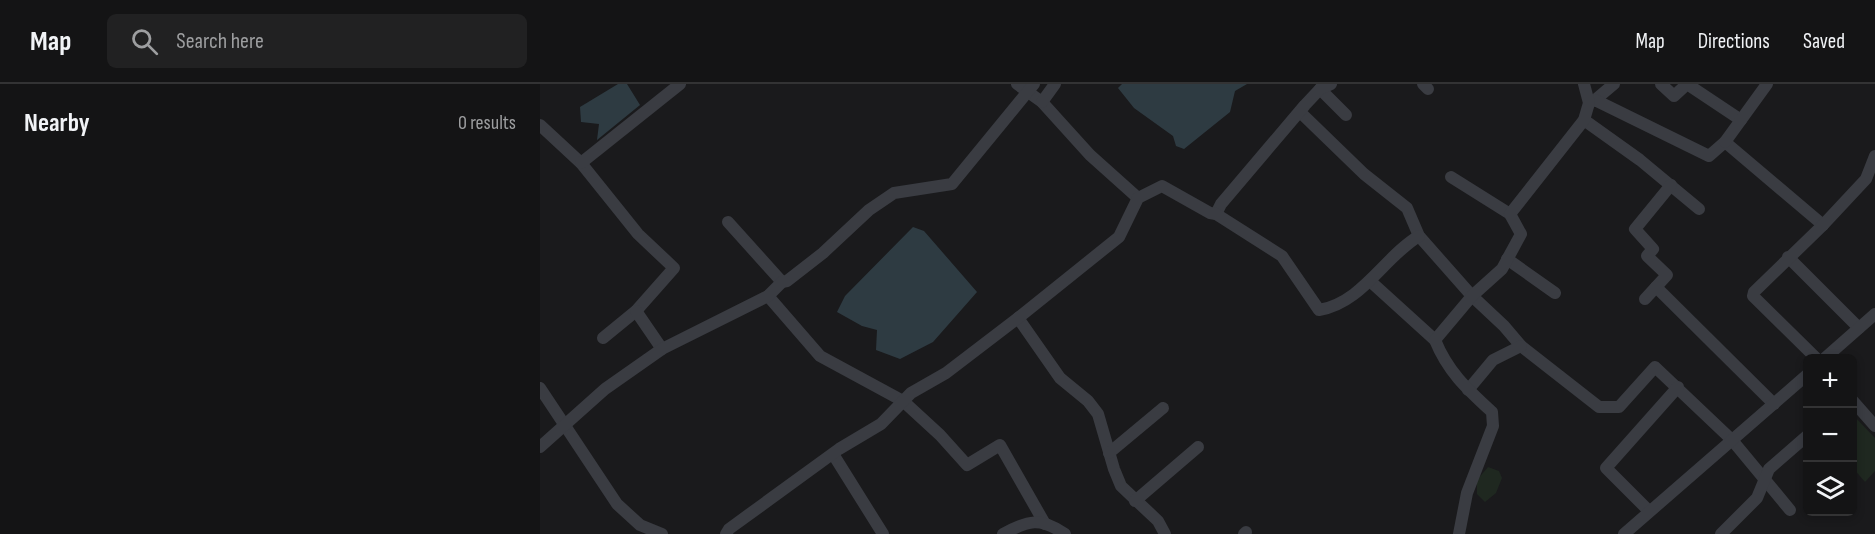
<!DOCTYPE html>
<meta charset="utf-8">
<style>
body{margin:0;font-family:"Sofia Sans Condensed",sans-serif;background:#212122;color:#f1f3f6}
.controls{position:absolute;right:18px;bottom:18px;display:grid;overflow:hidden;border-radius:9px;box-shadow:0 3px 9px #0003}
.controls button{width:54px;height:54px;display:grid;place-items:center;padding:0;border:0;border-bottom:2px solid #333334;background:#141415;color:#f1f3f6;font:30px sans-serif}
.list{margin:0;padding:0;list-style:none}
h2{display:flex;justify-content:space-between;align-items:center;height:78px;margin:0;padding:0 24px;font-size:26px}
h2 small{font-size:20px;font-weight:400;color:#9d9ea0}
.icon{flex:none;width:33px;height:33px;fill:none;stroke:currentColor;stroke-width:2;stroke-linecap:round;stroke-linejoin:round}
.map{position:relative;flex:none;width:1335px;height:450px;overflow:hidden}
header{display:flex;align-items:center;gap:36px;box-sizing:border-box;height:84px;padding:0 30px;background:#141415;border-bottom:2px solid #333334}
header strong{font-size:28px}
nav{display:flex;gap:33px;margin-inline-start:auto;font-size:21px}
.search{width:420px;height:54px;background:#212122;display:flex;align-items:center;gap:15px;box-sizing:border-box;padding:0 21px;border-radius:9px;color:#9d9ea0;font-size:22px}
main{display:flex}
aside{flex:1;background:#141415}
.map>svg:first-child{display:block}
.green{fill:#1f2820}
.water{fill:#2e3b42}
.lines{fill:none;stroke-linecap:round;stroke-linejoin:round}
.minor{stroke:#3a3c42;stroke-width:12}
</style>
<header>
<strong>Map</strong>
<div class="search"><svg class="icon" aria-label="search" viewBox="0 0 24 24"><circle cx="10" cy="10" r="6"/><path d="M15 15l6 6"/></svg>Search here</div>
<nav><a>Map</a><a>Directions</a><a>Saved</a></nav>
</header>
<main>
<aside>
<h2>Nearby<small>0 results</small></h2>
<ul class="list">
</ul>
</aside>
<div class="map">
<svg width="1335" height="450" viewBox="0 0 1335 450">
<rect width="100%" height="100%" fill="#1a1a1c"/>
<g class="green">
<path d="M1312 330 1335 354V387L1325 398 1313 384Z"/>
<path d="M948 383 959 387 962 394 956 409 945 418 937 410V396Z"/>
</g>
<g class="water">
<path d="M78 0H87L100 21 57 56 59 40 41 38 40 23Z"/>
<path d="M582 0H707L695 7 690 28 644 65 636 62 633 52 594 24 578 4Z"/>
<path d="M373 143 384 147 437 208 393 258 360 275 336 266 337 246 322 242 297 228 305 212Z"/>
</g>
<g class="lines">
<g class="minor">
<path d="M477 0 502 18 550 71 598 114"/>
<path d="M883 0 888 5"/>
<path d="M1121 0 1134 12 1147 0 1201 36"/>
<path d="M780 5 806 31"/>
<path d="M1055 16 1074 0"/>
<path d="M502 18 515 0"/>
<path d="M1049 19 1055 16 1169 72 1185 58 1283 141"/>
<path d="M760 28 824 90 867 124 879 152 932 212 964 242 981 262 1059 323H1079L1115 283 1192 356 1250 426"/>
<path d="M1044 36 1100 76 1159 125"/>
<path d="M0 41 41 79 98 150 134 184 96 227 63 254"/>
<path d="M1185 58 1227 0"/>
<path d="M41 79 140 0"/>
<path d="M911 93 970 130"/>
<path d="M676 130 681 120 765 21 780 5 791 0"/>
<path d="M188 138 242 198"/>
<path d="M1248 173 1319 244"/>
<path d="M967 175 1015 209"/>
<path d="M830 197 895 256"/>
<path d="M1116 203 1234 320"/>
<path d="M228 212 280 272 363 317 400 351 427 381 460 361 505 440"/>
<path d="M1105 215 1127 191 1107 172 1113 165 1095 145 1131 101"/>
<path d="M96 227 122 265"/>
<path d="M478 234 520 294 548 317 558 330 574 385 581 402 618 437 625 450"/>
<path d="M1276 274 1215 214 1213 212 1214 208 1283 141 1326 95 1335 72"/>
<path d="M1285 274 1335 230"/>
<path d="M0 304 77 420 100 441 122 450"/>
<path d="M928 306 953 276 981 262"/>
<path d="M1312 316 1335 342"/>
<path d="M0 363 65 305 122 265 228 212 242 198 247 197 283 169 329 126 354 109 412 100 494 0"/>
<path d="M569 369 623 324"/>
<path d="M293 370 343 450"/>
<path d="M595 417 658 363"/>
<path d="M1109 427 1066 384 1138 303"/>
<path d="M186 450 189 445 299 365 341 340 371 309 406 289 478 234 579 153 598 114 622 102 670 129 676 130 742 172 779 226C822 219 844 173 879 152"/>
<path d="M463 450C489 436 500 433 525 450"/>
<path d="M704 450 706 448"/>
<path d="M919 450 927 409 953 342 952 328C927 305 908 288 895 256L932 212 962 185 981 150 970 130 1044 36 1049 19 1044 0"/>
<path d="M1084 450 1268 290"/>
<path d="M1181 450 1217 414 1229 385 1268 351"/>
</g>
</g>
</svg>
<div class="controls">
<button>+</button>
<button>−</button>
<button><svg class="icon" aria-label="layers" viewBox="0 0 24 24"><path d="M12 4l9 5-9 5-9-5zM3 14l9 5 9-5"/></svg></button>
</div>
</div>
</main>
